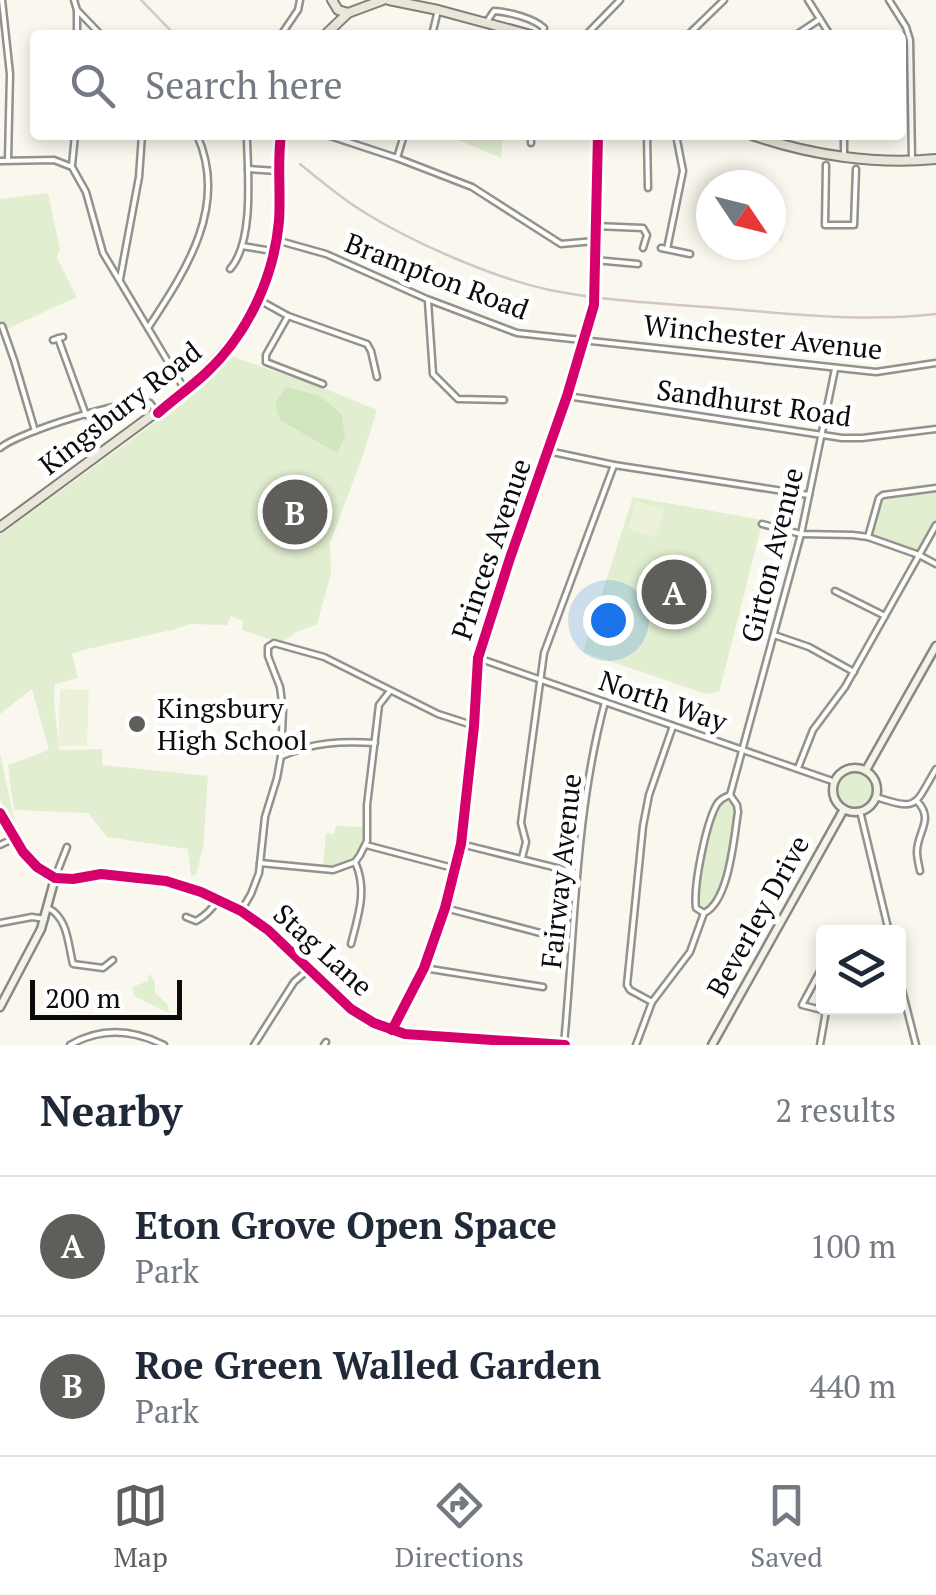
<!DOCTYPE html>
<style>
body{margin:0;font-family:"PT Serif",serif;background:#f6f6f7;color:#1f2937}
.controls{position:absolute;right:30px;bottom:30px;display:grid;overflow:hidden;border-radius:10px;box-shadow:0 5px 15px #0003}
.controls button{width:90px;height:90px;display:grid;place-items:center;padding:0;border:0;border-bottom:2px solid #e0e1e3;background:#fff;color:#1f2937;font:50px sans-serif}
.compass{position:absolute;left:696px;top:170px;width:90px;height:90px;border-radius:50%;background:#fff;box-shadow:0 5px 15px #0003;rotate:125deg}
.scale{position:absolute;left:30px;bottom:25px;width:152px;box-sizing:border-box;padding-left:10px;border:5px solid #0b0b0b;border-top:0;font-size:28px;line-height:35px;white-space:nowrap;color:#0b0b0b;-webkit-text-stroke:8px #fff;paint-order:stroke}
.you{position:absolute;left:608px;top:620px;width:35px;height:35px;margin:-25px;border:8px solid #fff;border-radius:50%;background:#1a73e8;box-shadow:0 0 0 15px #1a73e833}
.badge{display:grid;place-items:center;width:65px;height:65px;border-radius:50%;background:#5f5e5a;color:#fff;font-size:32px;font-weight:700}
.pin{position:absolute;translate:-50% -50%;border:5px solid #fff;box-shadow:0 2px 10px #0006}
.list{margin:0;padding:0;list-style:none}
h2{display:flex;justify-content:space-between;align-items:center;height:130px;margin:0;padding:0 40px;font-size:42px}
h2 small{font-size:32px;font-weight:400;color:#747a83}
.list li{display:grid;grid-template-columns:65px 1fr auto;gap:30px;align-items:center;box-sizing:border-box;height:140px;padding:0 40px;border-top:2px solid #e0e1e3}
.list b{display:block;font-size:38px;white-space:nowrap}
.list p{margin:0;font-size:32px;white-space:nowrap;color:#747a83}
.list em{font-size:32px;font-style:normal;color:#747a83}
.icon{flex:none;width:55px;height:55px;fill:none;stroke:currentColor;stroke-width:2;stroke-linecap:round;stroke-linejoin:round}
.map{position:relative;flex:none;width:936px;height:1045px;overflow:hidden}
.search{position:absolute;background:#fff;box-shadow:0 5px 15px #0003;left:30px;right:30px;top:30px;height:110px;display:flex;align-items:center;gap:25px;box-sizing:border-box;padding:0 35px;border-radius:10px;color:#747a83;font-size:38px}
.sheet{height:410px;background:#fff}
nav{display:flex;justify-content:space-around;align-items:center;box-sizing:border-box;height:140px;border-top:2px solid #e0e1e3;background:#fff;font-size:28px;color:#747a83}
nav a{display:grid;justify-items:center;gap:5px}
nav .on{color:#5f5e5a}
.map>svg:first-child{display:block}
.green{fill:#e1eed0}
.forest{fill:#d1e5be}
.pitch{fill:#ebf2d9}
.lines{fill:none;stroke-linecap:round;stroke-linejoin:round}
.street-casing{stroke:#93928d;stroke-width:9}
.secondary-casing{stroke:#898884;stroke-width:11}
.primary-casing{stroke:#807f7a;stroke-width:12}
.street{stroke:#fefefc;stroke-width:4}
.secondary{stroke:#f4f3e8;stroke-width:6}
.primary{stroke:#eae7d9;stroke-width:8}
.rail{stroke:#d5c5c4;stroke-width:2.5}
.street-bridge-casing{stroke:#93928d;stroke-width:9;stroke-linecap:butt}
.street-bridge{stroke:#fefefc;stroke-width:4}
.cycleway-casing{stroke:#fff;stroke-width:16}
.cycleway{stroke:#d6006c;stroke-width:10}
.poi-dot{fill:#5f5e5a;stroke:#fff;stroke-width:4}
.labels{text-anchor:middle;stroke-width:10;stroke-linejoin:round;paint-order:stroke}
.street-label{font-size:28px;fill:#0b0b0b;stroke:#fff}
.poi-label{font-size:28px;fill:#0b0b0b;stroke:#fff;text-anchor:start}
</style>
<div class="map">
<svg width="936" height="1045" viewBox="0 0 936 1045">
<rect width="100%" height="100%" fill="#faf8ee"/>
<g class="green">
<path d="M447 135H503L501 158Z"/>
<path d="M48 193 60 249 57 258 77 297 0 332V199Z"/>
<path d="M771 209 786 211 782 241 771 239Z"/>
<path d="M231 356 328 390 377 410 363 455 330 543 331 574 317 624 295 633 281 643 242 630 243 621 231 616 227 625 189 624 176 629 83 650 72 654 78 678 55 684 54 700 59 750 102 749V765L208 776 203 848 196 875 191 876 188 849 107 837 88 813 14 810 8 765 49 750 32 689 0 714V535L201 389Z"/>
<path d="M936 490V521L920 549 915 551 871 533 879 500 888 496Z"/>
<path d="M633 497 763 520 719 692 706 694 583 652Z"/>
<path d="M0 753 15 823H12L0 799Z"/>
<circle cx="856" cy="790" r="18"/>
<path d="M727 801 734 804 736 813C730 844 729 884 708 909L703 908 698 901 699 889 706 850 718 807Z"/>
<path d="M336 826 363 827C363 854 351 868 323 866L326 833 334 834Z"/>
<path d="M149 973 155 982V993L168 1005 169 1013 134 996 132 987 148 981Z"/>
</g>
<path class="forest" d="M286 387 320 396 341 414 345 436 337 453 280 420 275 404Z"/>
<g class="pitch">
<path d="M636 501 664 510 655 537 628 529Z"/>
<path d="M604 596 631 605 619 641 592 632Z"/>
<path d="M60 689 89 690 87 746H58Z"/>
</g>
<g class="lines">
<g class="street-casing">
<g id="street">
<path d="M2 0 10 74 8 160"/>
<path d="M74 0 77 10V35"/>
<path d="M808 0 830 35"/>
<path d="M889 0 906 27 910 40 912 160"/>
<path d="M77 10 101 35"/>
<path d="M486 23 494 11C509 12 533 18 544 28L541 35"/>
<path d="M281 35 298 10 300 0"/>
<path d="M432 35 438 10"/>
<path d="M586 35 620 0"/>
<path d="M688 35 724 0"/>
<path d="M796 35 820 19"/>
<path d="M327 135 397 158 472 187 561 244 595 241"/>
<path d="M647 135 648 188"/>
<path d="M844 135V155"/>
<path d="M531 143V135"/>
<path d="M397 158 404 135"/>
<path d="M0 161 54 160 72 167 86 192 103 253 185 390"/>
<path d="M72 165 75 135"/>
<path d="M826 165 825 225H854L856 169"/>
<path d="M248 169 278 171"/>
<path d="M595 226 643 228 647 235 643 248"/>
<path d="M276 240 326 254 427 299 517 333 876 372 936 363"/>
<path d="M242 246 272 251"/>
<path d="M661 248 690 254"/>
<path d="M667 249 683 171 676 135"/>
<path d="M595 260 638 264"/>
<path d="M230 269C254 242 248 176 247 140"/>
<path d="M120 279 139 177 142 135"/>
<path d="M596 290 595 226 598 135"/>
<path d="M261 301 288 316 367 344 371 351 377 377"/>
<path d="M428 301 433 374 458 399 504 400"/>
<path d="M288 316 266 355V362L323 384"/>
<path d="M2 326 14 360 35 431"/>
<path d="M148 328C186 270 229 206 197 135"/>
<path d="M58 338 86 415"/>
<path d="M53 340 63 337"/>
<path d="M567 396 842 438H862L936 429"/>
<path d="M0 448C19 432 127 398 150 403L157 412"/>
<path d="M548 451 614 465 809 495"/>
<path d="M762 524 801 534 853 535 868 537 919 555 936 564"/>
<path d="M868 537 879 498 883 495 936 488"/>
<path d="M835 591 885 616"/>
<path d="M774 635 809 647 854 672"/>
<path d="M478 658 835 782"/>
<path d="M282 756C313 742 342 741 375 743"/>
<path d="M798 768 813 730 845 687 936 525"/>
<path d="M876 797C919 811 914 806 936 769"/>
<path d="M917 801C935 820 917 831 917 852 917 859 919 865 920 871"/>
<path d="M860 811 889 932"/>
<path d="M461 844 577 873"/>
<path d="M0 845 15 838"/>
<path d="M366 845 453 868"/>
<path d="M522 858 526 842 521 823 544 653 614 465"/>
<path d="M260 863 333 870 355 862 360 855 367 841V805L379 705 390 691"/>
<path d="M56 875 67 847"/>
<path d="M48 908C68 918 68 944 73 964L103 968 113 960"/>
<path d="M445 908 571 941"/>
<path d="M241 911 251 894 259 873 265 817 277 778 281 756 283 710 280 687 268 656V647L274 643 324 657 438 714 472 725"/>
<path d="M704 913 696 908C693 886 706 823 717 804 721 798 724 798 730 795L801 534 835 369"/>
<path d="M186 917 196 921C205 916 212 909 217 901"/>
<path d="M0 923 32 917 45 919"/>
<path d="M351 944C358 916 368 890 355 862"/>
<path d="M824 964 802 1005 826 1011 848 1008"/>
<path d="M424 968 543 987"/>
<path d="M898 974 916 1045"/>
<path d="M652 1002 630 990 627 985 643 826 649 795 673 726"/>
<path d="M393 1027 424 968 445 908 461 844 474 726 478 658 510 558 567 396 594 305"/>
<path d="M564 1044C575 929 575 813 605 702"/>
<path d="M70 1045C101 1027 132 1029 164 1045"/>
<path d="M254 1045 294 982 309 969"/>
<path d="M324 1045 326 1042"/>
<path d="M636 1045 652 1002 690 952 704 913C729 902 734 838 738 812L737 805 730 795"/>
<path d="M820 1045 826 1011"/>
</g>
</g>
<g class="secondary-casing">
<g id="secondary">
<circle cx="855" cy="790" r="22"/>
<path d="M866 770 936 646"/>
<path d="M0 813 23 852 37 867 55 878 73 879 101 874 166 881 201 892 241 911 268 930 351 1009 374 1023 405 1034 565 1045"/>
<path d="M0 1007 41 929 55 878"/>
<path d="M712 1045 844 809"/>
</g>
</g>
<g class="primary-casing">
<g id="primary">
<path d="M332 0 338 10 348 13"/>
<path d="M389 0 438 10 531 35"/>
<path d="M325 35 348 13 383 0"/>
<path d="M752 135C810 155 875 165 936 159"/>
<path d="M0 527 185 391C238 344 273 292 279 220 281 191 277 163 281 135"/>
</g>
</g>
<use href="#street" class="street"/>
<use href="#secondary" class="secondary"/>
<use href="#primary" class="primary"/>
<g class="rail">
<path d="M141 0 175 35"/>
<path d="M300 164C322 182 343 200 367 214 416 244 494 278 550 290 609 302 671 304 731 309 800 315 868 322 936 314"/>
</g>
<g class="street-bridge-casing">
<path id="street-bridge" d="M594 305 596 290"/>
</g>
<use href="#street-bridge" class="street-bridge"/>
<g class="cycleway-casing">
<g id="cycleway">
<path d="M158 413C174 399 191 387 206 373 248 334 274 277 279 221 281 192 277 163 281 135"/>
<path d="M0 813 23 852 37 867 55 878 73 879 101 874 166 881 201 892 241 911 268 930 351 1009 374 1023 405 1034 565 1045"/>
<path d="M392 1030 424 968 445 908 461 844 474 726 478 658 510 558 567 396 594 305 598 135"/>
</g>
</g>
<use href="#cycleway" class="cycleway"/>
</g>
<circle class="poi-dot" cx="137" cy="724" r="10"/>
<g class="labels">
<g class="street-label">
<text transform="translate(437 276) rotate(21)" y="10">Brampton Road</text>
<text transform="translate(763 337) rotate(6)" y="10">Winchester Avenue</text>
<text transform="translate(754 403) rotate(8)" y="10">Sandhurst Road</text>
<text transform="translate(120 408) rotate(-38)" y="10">Kingsbury Road</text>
<text transform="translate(491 549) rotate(-71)" y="10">Princes Avenue</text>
<text transform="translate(772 555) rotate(-76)" y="10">Girton Avenue</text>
<text transform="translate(663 701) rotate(19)" y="10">North Way</text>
<text transform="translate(561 871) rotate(-84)" y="10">Fairway Avenue</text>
<text transform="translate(758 916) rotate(-61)" y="10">Beverley Drive</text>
<text transform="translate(323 950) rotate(42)" y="10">Stag Lane</text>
</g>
<g class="poi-label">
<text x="157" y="718">Kingsbury<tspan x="157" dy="32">High School</tspan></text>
</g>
</g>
</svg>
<div class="controls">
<button><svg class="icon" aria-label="layers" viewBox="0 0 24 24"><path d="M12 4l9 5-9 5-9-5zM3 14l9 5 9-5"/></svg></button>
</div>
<svg class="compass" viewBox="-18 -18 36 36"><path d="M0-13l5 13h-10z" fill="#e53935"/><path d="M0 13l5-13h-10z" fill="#747a83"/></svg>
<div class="scale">200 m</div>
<div class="you"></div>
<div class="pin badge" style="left:674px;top:592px">A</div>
<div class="pin badge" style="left:295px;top:512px">B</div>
<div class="search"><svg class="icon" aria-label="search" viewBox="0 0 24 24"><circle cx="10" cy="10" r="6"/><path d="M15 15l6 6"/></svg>Search here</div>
</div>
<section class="sheet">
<h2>Nearby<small>2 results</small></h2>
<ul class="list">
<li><span class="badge">A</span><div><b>Eton Grove Open Space</b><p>Park</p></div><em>100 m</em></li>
<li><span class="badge">B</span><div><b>Roe Green Walled Garden</b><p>Park</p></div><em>440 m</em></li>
</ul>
</section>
<nav>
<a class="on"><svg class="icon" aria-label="map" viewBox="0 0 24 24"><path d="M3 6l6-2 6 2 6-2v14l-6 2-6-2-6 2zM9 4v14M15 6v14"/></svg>Map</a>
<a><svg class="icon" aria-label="directions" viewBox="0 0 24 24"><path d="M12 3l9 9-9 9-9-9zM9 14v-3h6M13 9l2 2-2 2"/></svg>Directions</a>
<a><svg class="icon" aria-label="saved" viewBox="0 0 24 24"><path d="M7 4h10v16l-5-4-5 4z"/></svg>Saved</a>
</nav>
